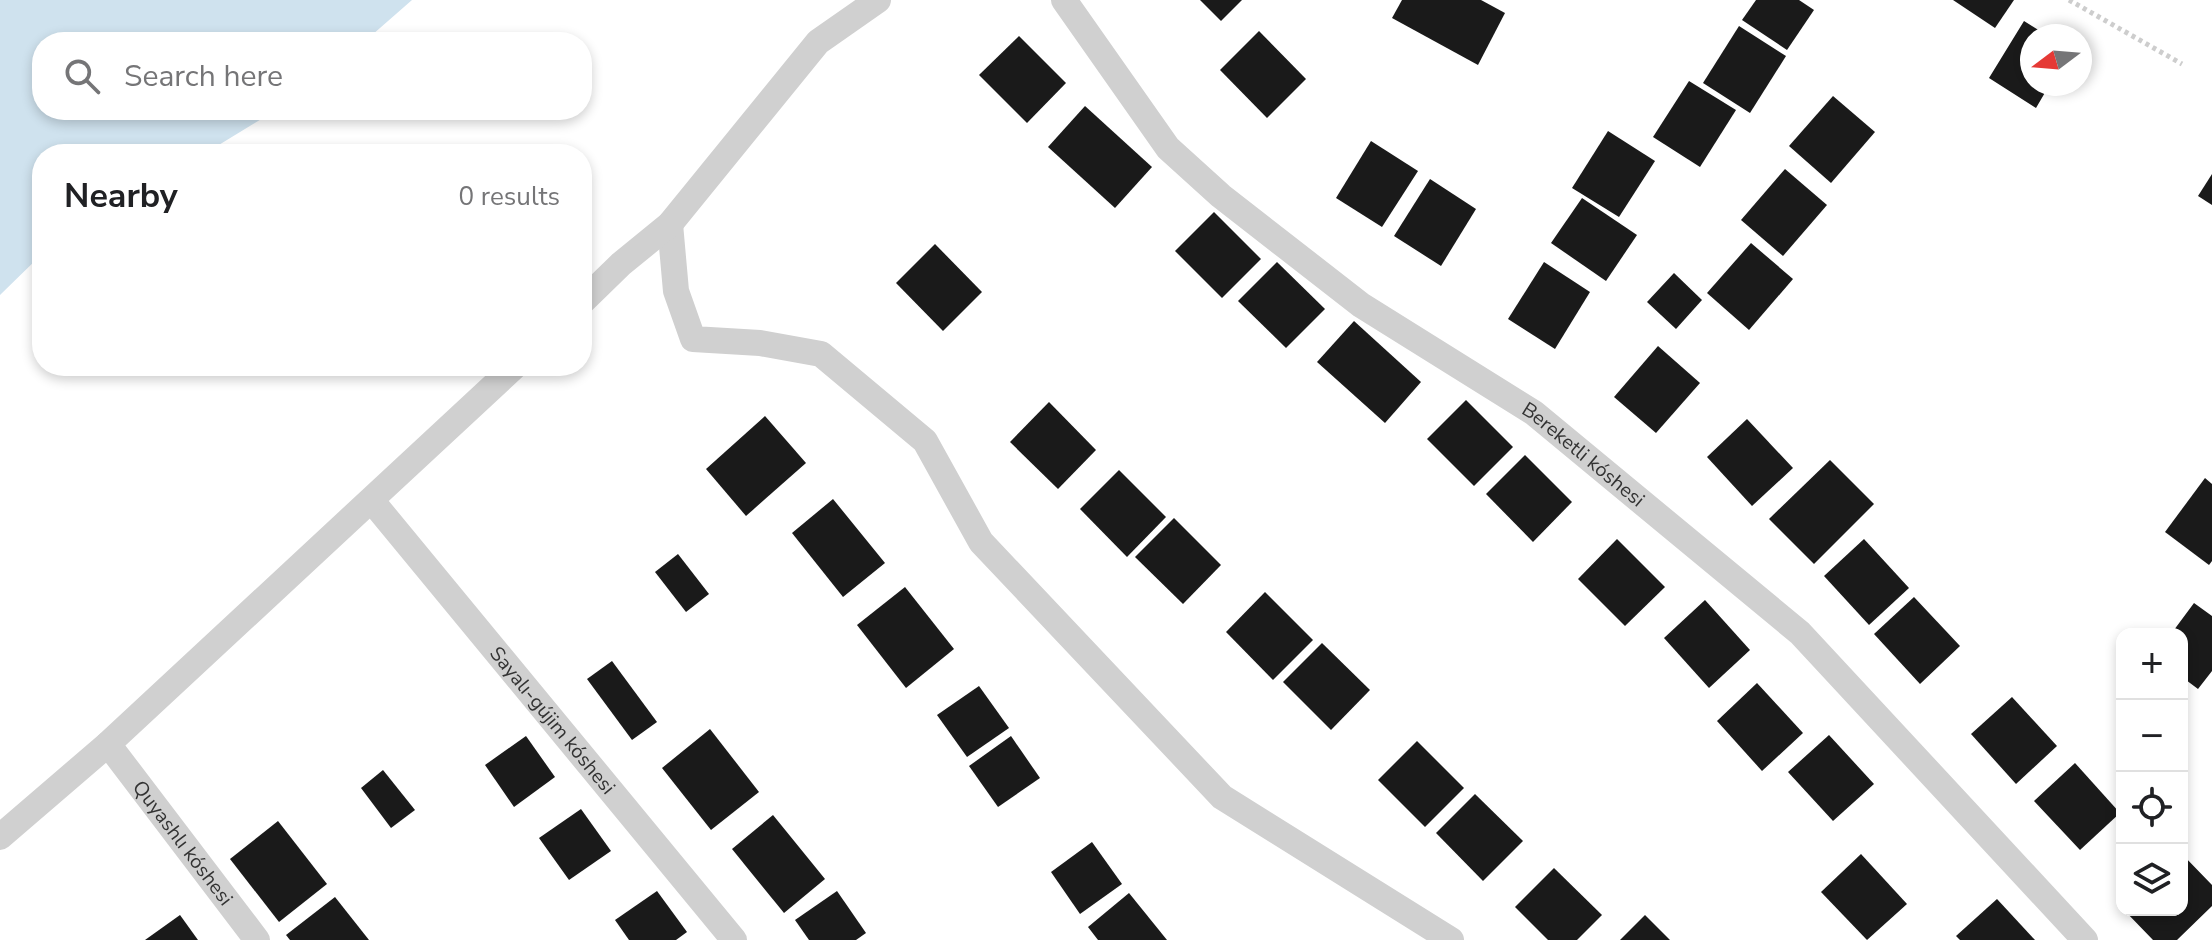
<!DOCTYPE html>
<meta charset="utf-8">
<style>
body{margin:0;font-family:"Nunito Sans",sans-serif;background:#f2f2f2;color:#202124}
.controls{position:absolute;right:24px;bottom:24px;display:grid;overflow:hidden;border-radius:16px;box-shadow:0 4px 12px #0003}
.controls button{width:72px;height:72px;display:grid;place-items:center;padding:0;border:0;border-bottom:2px solid #e0e0e0;background:#fff;color:#202124;font:40px sans-serif}
.compass{position:absolute;left:2020px;top:24px;width:72px;height:72px;border-radius:50%;background:#fff;box-shadow:0 4px 12px #0003;rotate:254deg}
.list{margin:0;padding:0;list-style:none}
h2{display:flex;justify-content:space-between;align-items:center;height:104px;margin:0;padding:0 32px;font-size:34px}
h2 small{font-size:26px;font-weight:400;color:#757577}
.icon{flex:none;width:44px;height:44px;fill:none;stroke:currentColor;stroke-width:2;stroke-linecap:round;stroke-linejoin:round}
.map{position:relative;flex:none;width:2212px;height:940px;overflow:hidden}
.search{position:absolute;background:#fff;box-shadow:0 4px 12px #0003;left:32px;top:32px;width:560px;height:88px;display:flex;align-items:center;gap:20px;box-sizing:border-box;padding:0 28px;border-radius:32px;color:#757577;font-size:30px}
.panel{position:absolute;background:#fff;box-shadow:0 4px 12px #0003;left:32px;top:144px;width:560px;height:232px;border-radius:32px}
.map>svg:first-child{display:block}
.water{fill:#cfe2ee}
.building{fill:#1a1a1a}
.lines{fill:none;stroke-linecap:round;stroke-linejoin:round}
.path{stroke:#cdcdcd;stroke-width:5;stroke-dasharray:4 4;stroke-linecap:butt}
.minor{stroke:#d0d0d0;stroke-width:26}
.labels{text-anchor:middle;stroke-width:8;stroke-linejoin:round;paint-order:stroke}
.street-label{font-size:20px;fill:#333;stroke:#fff}
</style>
<div class="map">
<svg width="2212" height="940" viewBox="0 0 2212 940">
<rect width="100%" height="100%" fill="#fff"/>
<path class="water" d="M0 0H412L364 42H42V110H276L204 154H42V254L0 295Z"/>
<g class="building">
<path d="M1200 0H1242L1221 21Z"/>
<path d="M1402 0H1481L1505 13 1478 65 1392 18Z"/>
<path d="M1756 0H1799L1814 10 1787 50 1742 20Z"/>
<path d="M1953 0H2014L1995 28Z"/>
<path d="M2024 21 2048 36H2032V84H2050L2036 108 1989 78Z"/>
<path d="M1739 26 1786 56 1750 113 1703 83Z"/>
<path d="M1259 31 1306 79 1267 118 1220 70Z"/>
<path d="M1019 36 1066 83 1027 123 979 75Z"/>
<path d="M1689 81 1736 110 1700 167 1653 137Z"/>
<path d="M1833 96 1875 132 1831 183 1789 146Z"/>
<path d="M1085 106 1152 167 1115 208 1048 147Z"/>
<path d="M1608 131 1655 161 1619 217 1572 188Z"/>
<path d="M1371 141 1418 171 1382 227 1336 198Z"/>
<path d="M1785 169 1827 205 1783 256 1741 220Z"/>
<path d="M2212 174V205L2198 196Z"/>
<path d="M1430 179 1476 209 1441 266 1394 236Z"/>
<path d="M1582 198 1637 235 1606 281 1551 243Z"/>
<path d="M1214 212 1261 259 1222 298 1175 251Z"/>
<path d="M1751 243 1793 279 1749 330 1707 293Z"/>
<path d="M935 244 982 292 943 331 896 283Z"/>
<path d="M1277 262 1325 309 1286 348 1238 301Z"/>
<path d="M1544 262 1590 292 1555 349 1508 319Z"/>
<path d="M1674 273 1702 300 1676 329 1647 302Z"/>
<path d="M1354 321 1421 382 1385 423 1317 362Z"/>
<path d="M1658 346 1700 383 1656 433 1614 397Z"/>
<path d="M1466 400 1513 447 1474 486 1427 439Z"/>
<path d="M1049 402 1096 450 1058 489 1010 442Z"/>
<path d="M765 416 806 463 746 516 706 469Z"/>
<path d="M1747 419 1793 468 1752 506 1707 457Z"/>
<path d="M1525 455 1572 502 1533 542 1486 494Z"/>
<path d="M1830 460 1874 504 1814 564 1769 519Z"/>
<path d="M1119 470 1166 517 1127 557 1080 509Z"/>
<path d="M2205 478 2212 484V561L2209 565 2165 532Z"/>
<path d="M833 499 885 563 843 597 792 533Z"/>
<path d="M1174 518 1221 565 1183 604 1135 557Z"/>
<path d="M1617 539 1665 587 1625 626 1578 579Z"/>
<path d="M1864 539 1909 588 1869 625 1824 576Z"/>
<path d="M678 554 709 594 686 612 655 572Z"/>
<path d="M905 587 954 649 906 688 857 625Z"/>
<path d="M1265 592 1313 640 1273 680 1226 632Z"/>
<path d="M1914 597 1960 646 1920 684 1874 634Z"/>
<path d="M1705 600 1750 650 1709 688 1664 638Z"/>
<path d="M2194 603 2212 616V671L2198 689 2182 677V634H2171Z"/>
<path d="M1322 643 1370 690 1331 730 1283 682Z"/>
<path d="M612 661 657 722 632 740 587 679Z"/>
<path d="M1757 683 1803 733 1762 771 1717 721Z"/>
<path d="M979 686 1009 728 967 757 937 715Z"/>
<path d="M2012 697 2057 746 2016 784 1971 734Z"/>
<path d="M710 729 759 792 711 830 662 768Z"/>
<path d="M1829 735 1874 784 1833 821 1788 772Z"/>
<path d="M526 736 555 777 514 807 485 765Z"/>
<path d="M1011 736 1040 778 998 807 969 766Z"/>
<path d="M1417 741 1464 788 1425 827 1378 780Z"/>
<path d="M2075 763 2120 813 2080 850 2034 801Z"/>
<path d="M383 770 415 810 391 828 361 788Z"/>
<path d="M1475 794 1523 841 1483 881 1436 833Z"/>
<path d="M581 809 611 851 569 880 539 838Z"/>
<path d="M773 815 825 879 784 913 732 849Z"/>
<path d="M278 821 327 884 279 922 230 859Z"/>
<path d="M1092 842 1122 884 1080 914 1051 872Z"/>
<path d="M1861 854 1907 904 1867 940 1821 892Z"/>
<path d="M2182 854 2212 885V906L2177 940H2153L2124 910H2182Z"/>
<path d="M1554 868 1602 915 1577 940H1548L1515 907Z"/>
<path d="M657 891 687 932 676 940H629L615 920Z"/>
<path d="M837 891 866 933 856 940H809L795 920Z"/>
<path d="M1129 893 1167 940H1098L1088 927Z"/>
<path d="M335 897 369 940H290L286 935Z"/>
<path d="M1997 899 2035 940H1960L1956 936Z"/>
<path d="M180 915 198 940H145Z"/>
<path d="M1645 915 1670 940H1620Z"/>
</g>
<g class="lines">
<path class="path" d="M2069 0 2182 64"/>
<g class="minor">
<path id="s1" d="M1064 0 1168 148 1221 196 1361 305 1534 413 1800 633 2085 940"/>
<path d="M670 224 676 291 693 339 760 343 821 354 925 441 981 542 1222 797 1451 940"/>
<path d="M582 302 621 264 670 224 818 42 878 0"/>
<path id="s2" d="M372 501 734 940"/>
<path id="s3" d="M108 744 257 940"/>
<path d="M0 837 108 744 515 366"/>
</g>
</g>
<g class="labels">
<g class="street-label">
<text dy="7" stroke="none"><textPath href="#s1" startOffset="698">Bereketli kóshesi</textPath></text>
<text dy="7" stroke="none"><textPath href="#s2" startOffset="284">Sayalı-gújim kóshesi</textPath></text>
<text dy="7" stroke="none"><textPath href="#s3" startOffset="124">Quyashlı kóshesi</textPath></text>
</g>
</g>
</svg>
<div class="controls">
<button>+</button>
<button>−</button>
<button><svg class="icon" aria-label="locate" viewBox="0 0 24 24"><circle cx="12" cy="12" r="6"/><path d="M12 2v4M12 18v4M2 12h4M18 12h4"/></svg></button>
<button><svg class="icon" aria-label="layers" viewBox="0 0 24 24"><path d="M12 4l9 5-9 5-9-5zM3 14l9 5 9-5"/></svg></button>
</div>
<svg class="compass" viewBox="-18 -18 36 36"><path d="M0-13l5 13h-10z" fill="#e53935"/><path d="M0 13l5-13h-10z" fill="#757577"/></svg>
<div class="search"><svg class="icon" aria-label="search" viewBox="0 0 24 24"><circle cx="10" cy="10" r="6"/><path d="M15 15l6 6"/></svg>Search here</div>
<section class="panel">
<h2>Nearby<small>0 results</small></h2>
<ul class="list">
</ul>
</section>
</div>
